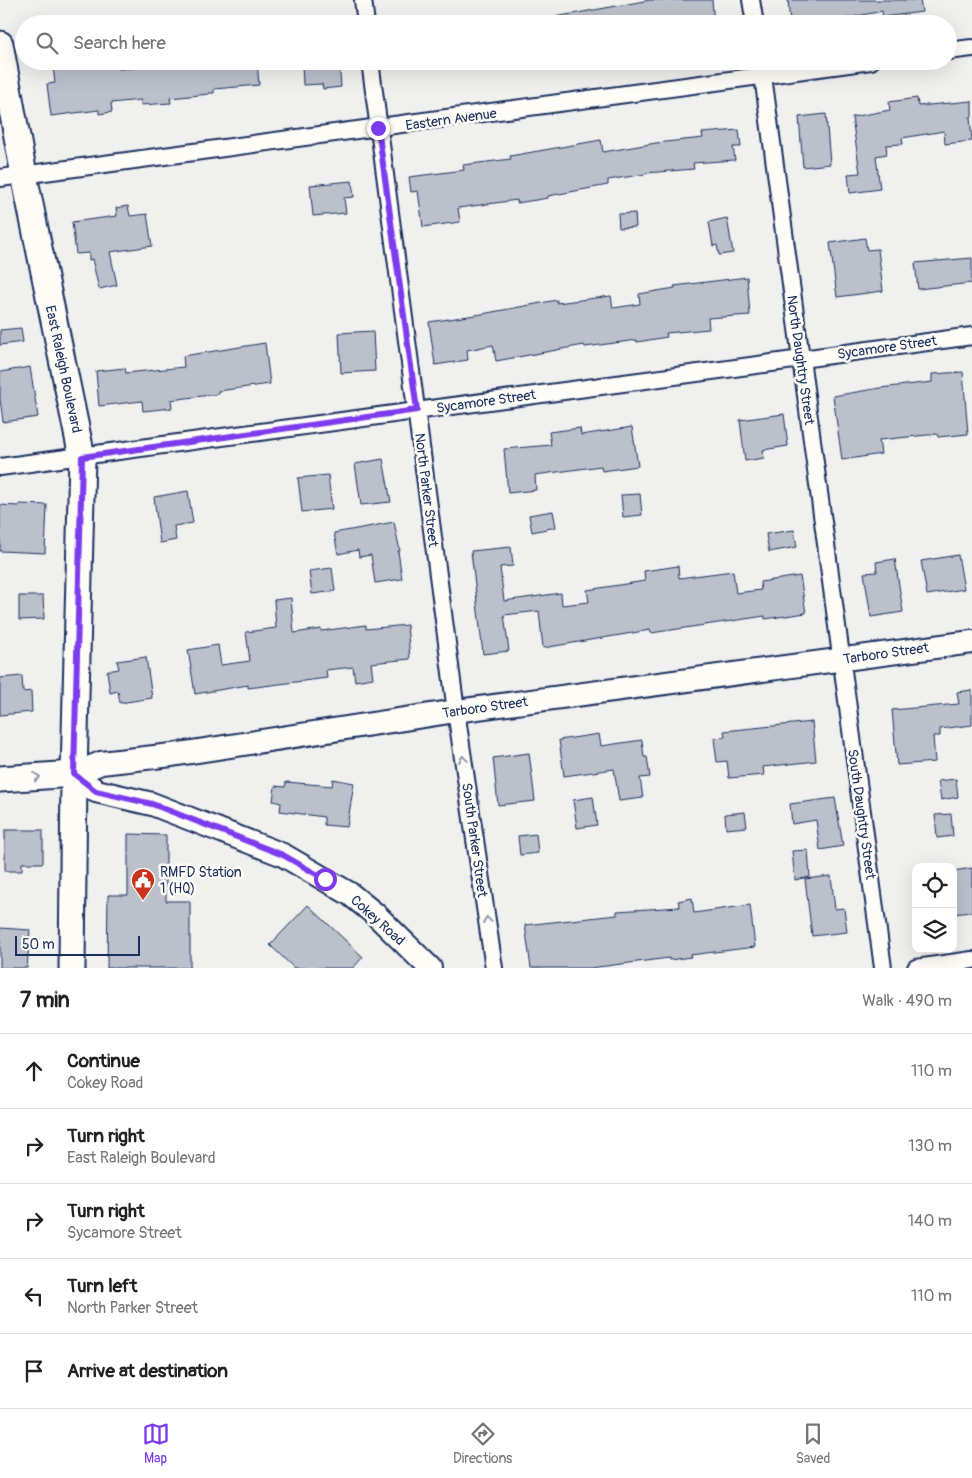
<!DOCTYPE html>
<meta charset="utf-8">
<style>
body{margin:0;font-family:Pangolin,sans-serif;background:#f2f2f2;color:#222}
.controls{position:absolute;right:15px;bottom:15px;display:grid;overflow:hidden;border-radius:10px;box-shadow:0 5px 20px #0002}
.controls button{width:45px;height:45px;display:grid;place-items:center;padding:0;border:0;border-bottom:1px solid #e0e0e0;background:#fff;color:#222;font:25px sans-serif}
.scale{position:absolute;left:15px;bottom:12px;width:125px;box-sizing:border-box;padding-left:5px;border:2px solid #1b2f5e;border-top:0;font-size:14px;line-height:18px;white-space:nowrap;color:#1b2f5e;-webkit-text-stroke:4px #fdfcf7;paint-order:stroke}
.stop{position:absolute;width:15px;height:15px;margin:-11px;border:4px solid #7c3aed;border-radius:50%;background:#fff}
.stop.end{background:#7c3aed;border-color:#fff;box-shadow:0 1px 5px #0008}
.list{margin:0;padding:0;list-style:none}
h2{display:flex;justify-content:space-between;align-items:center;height:65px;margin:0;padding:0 20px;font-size:21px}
h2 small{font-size:16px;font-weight:400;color:#767676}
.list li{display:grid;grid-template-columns:32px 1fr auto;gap:15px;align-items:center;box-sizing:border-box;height:75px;padding:0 20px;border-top:1px solid #e0e0e0}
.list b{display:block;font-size:19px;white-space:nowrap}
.list p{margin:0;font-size:16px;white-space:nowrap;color:#767676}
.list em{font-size:16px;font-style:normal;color:#767676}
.icon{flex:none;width:28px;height:28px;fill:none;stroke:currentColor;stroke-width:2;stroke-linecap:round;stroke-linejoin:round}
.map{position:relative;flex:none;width:972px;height:968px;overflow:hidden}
.search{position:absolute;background:#fff;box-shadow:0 5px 20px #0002;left:15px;right:15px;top:15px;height:55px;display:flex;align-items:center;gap:12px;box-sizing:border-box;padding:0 18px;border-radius:28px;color:#767676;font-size:19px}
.sheet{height:440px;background:#fff}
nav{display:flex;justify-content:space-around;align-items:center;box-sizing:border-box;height:70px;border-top:1px solid #e0e0e0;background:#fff;font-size:14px;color:#767676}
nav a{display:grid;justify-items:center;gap:2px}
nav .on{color:#7c3aed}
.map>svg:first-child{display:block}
.building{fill:#bbc0ca;stroke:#1b2f5e}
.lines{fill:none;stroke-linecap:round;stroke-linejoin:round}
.street-casing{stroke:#1b2f5e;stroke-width:20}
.secondary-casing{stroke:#1b2f5e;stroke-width:26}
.primary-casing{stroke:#1b2f5e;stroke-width:29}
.street{stroke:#fdfcf7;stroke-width:16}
.secondary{stroke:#fdfcf7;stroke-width:22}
.primary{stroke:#fdfcf7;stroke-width:25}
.oneway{stroke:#8c96aa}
.route{stroke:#7c3aed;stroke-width:6}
.labels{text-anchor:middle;stroke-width:5;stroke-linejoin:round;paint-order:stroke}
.street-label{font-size:14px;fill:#1b2f5e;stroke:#fdfcf7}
.poi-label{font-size:14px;fill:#1b2f5e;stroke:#fdfcf7;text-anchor:start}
</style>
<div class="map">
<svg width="972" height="968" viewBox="0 0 972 968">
<rect width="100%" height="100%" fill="#f0f0ee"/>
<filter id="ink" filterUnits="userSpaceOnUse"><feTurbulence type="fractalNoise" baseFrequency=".02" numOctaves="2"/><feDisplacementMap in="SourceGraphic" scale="10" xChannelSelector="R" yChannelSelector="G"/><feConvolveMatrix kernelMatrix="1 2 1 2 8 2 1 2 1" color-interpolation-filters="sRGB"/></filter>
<g filter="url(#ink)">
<g class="building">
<path d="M650 0H712L714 24H555V17Z"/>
<path d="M788 0H920L922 12 883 17 882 11 819 24H790Z"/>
<path d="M118 61 119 69 186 63V61H257L259 85 214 89V93H209V94L170 98 171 103 141 105V100L111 103 112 112 99 114V110L51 116 47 84 55 83 53 67 71 65V67Z"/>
<path d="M302 61H339L341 87 323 89 322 84 303 85Z"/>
<path d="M917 98 918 106 972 101V117H970L972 141 945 144 944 131 902 138 903 144 886 145 887 154 876 156 880 189 850 193 848 174 860 173 852 117 890 110 889 102Z"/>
<path d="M826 114 830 164 803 167 799 117Z"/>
<path d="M739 130 741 147H733L735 160 693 163 694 169 646 173V174L608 180V185L548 196V198L517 203V200L458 208 460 222 423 227 418 191 411 192 409 177 464 170 463 165 511 159 510 156 601 140 603 152 656 143 703 138 702 133Z"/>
<path d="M352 181 354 197 344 198 346 213 313 216 310 185Z"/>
<path d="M128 206 130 216 147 214 152 246 110 252 117 285 99 289 92 259 89 260V253L76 254 72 222 117 216 116 208Z"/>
<path d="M635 213 636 227 619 228 618 214Z"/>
<path d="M727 218 733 253 719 255 717 245 713 246 709 222Z"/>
<path d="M865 238 867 250 878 249 883 291 837 297 830 243Z"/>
<path d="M972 258V283L918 289 915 263Z"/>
<path d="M747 277 750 315 708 318 709 329 666 333 667 337 637 342V340L585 347 584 345 496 361 493 345 467 350 468 360 435 365 429 322 482 314 557 300V303L611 296 613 308 640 304 639 294 675 288 674 286Z"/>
<path d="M21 328 23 342 0 345V330Z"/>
<path d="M373 331 375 371 341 373 339 333Z"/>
<path d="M265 343 270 384 218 391V394L171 400 172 408 143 411 142 401 99 406 96 371 125 368 126 373 184 367 183 356Z"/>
<path d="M30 367 38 417 3 422 0 399V372Z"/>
<path d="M963 372 968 434 938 437 937 434 879 440 881 454 842 460 833 396 880 388 932 382V374Z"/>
<path d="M784 414 788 446 763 450 764 458 745 461 740 420Z"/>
<path d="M632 427 638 466 602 471 601 466 535 475 536 490 508 493 504 449 551 445 549 432 580 428 581 435Z"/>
<path d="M383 459 391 502 361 505 355 464Z"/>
<path d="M328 475 332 509 302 512 298 478Z"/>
<path d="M188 491 193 523 174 526 176 540 160 543 154 497Z"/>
<path d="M640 494 642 515 623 517 621 495Z"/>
<path d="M19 504 47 505 45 553 0 551V505L19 506Z"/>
<path d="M553 511 556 527 532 532 529 515Z"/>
<path d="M394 522 400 551H398L402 579 375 583 371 555 359 557 358 550 338 554 334 533Z"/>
<path d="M794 530 797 547 769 552 766 534Z"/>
<path d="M511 547 513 566 500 567 504 601 561 593 562 605 589 602 587 590 645 581 644 571 678 566 679 578 733 571 736 593 761 590 760 582 800 576 806 613 765 619V616L651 633 650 630 543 648 539 611 504 615 509 651 483 654 471 551Z"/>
<path d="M958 555 964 589 927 595 921 561Z"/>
<path d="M895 559 903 612 871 617 864 573 877 572 876 562Z"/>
<path d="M332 568 335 591 312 594 309 571Z"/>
<path d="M19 596H43L44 619 19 620Z"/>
<path d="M291 598 294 633 321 629V631L366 625V629L407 625 410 659 371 663 373 678 355 681 353 667 326 670 327 678 248 688V685L195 694 188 650 218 645 221 665 250 661 246 632 276 628 274 600Z"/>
<path d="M146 657 152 698 120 703 118 691 110 693 107 671 119 669 117 661Z"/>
<path d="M22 676 23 692 31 691 32 712 0 715V678Z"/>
<path d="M972 690V725L940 729V736H933L935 762 897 765 892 710 959 704 957 692Z"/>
<path d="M812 722 816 761 763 767 764 775 729 778 727 761 717 762 714 738 725 737 724 731Z"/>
<path d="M599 734 601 746 642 740 644 757H647L650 777 640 778 643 798 619 801 614 769 564 776 559 740Z"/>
<path d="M529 753 535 801 498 805 493 758Z"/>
<path d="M333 779 354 783 347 827 324 825V817L280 811 281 803 273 801 275 786 285 787 286 782 332 786Z"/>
<path d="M956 779 958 797 941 800 938 781Z"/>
<path d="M593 797 597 825 577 828 573 800Z"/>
<path d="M835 798 843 846 820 850 816 820 792 824 790 804Z"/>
<path d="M745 812 747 827 726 829 725 814Z"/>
<path d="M951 814 953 836 937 838 935 815Z"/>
<path d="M5 830H43V863H22V871H5Z"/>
<path d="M128 834 166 835V901H190V968H107L108 895H128Z"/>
<path d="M536 834 538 853 520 855 518 836Z"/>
<path d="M808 850 810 877 795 880 792 851Z"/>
<path d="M972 868V912L953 914V871Z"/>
<path d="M831 876 835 909 844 908 847 932 812 936 805 879Z"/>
<path d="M692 898 694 913 750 905 755 947 690 955 691 957 669 960V958L590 968H531L525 925 617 915V911L680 907 678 901Z"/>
<path d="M308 905 363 957 353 968H294L270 945Z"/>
<path d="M0 928 30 930 27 968H0Z"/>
</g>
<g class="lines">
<g class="street-casing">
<g id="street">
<path d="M363 0 366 24"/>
<path d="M751 0 755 24"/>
<path d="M948 51 972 48"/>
<path d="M370 61 456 711 494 968"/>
<path d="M761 61 883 968"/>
<path d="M0 178 871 61"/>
<path d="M0 467 972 336"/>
<path d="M916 968 972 960"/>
</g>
</g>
<g class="secondary-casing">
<path id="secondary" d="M430 968 375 914 350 894 283 855 152 804 96 791 74 774 101 763 172 755 456 711 972 642"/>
</g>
<g class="primary-casing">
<g id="primary">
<path d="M0 44 24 175 82 457 74 774 72 968"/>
<path d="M0 779 74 774"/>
</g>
</g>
<use href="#street" class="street"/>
<use href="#secondary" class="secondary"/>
<use href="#primary" class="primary"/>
</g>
<defs><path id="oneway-chevron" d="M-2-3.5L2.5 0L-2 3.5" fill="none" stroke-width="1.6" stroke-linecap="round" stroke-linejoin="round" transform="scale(1.25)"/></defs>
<g class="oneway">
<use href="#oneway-chevron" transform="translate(463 759) rotate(-98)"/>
<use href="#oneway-chevron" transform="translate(37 777) rotate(-4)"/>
<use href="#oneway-chevron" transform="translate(487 920) rotate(-98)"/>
</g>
</g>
<g class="lines" filter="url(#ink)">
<path class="route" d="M325 879 283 855 188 818 152 804 96 791 74 774 82 457 417 410 378 128"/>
</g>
<defs>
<g id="civic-pin" transform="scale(1.25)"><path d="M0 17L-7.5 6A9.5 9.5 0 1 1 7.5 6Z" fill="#c8321e" stroke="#fdfcf7"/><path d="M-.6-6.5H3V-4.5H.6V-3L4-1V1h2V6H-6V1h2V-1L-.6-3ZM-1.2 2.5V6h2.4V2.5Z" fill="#fff"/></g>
</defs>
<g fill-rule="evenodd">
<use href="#civic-pin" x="143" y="880"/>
</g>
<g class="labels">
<g class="street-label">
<text transform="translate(451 119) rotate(-8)" y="5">Eastern Avenue</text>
<text transform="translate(887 347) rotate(-8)" y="5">Sycamore Street</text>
<text transform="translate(801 360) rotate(82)" y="5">North Daughtry Street</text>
<text transform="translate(64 369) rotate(78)" y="5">East Raleigh Boulevard</text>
<text transform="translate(486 401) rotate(-8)" y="5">Sycamore Street</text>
<text transform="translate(427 490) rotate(83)" y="5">North Parker Street</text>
<text transform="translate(886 653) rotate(-8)" y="5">Tarboro Street</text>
<text transform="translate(485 707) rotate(-8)" y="5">Tarboro Street</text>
<text transform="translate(862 814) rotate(82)" y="5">South Daughtry Street</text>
<text transform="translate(475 840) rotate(82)" y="5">South Parker Street</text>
<text transform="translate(378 920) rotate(42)" y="5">Cokey Road</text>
</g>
<g class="poi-label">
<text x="160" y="877">RMFD Station<tspan x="160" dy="16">1 (HQ)</tspan></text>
</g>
</g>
</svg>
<div class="controls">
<button><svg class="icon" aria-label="locate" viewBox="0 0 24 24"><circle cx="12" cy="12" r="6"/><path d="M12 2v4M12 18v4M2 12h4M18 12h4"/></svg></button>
<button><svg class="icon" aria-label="layers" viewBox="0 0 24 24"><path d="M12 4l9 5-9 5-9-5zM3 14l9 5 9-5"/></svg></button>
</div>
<div class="scale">50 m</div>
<div class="stop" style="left:325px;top:879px"></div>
<div class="stop end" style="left:378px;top:128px"></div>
<div class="search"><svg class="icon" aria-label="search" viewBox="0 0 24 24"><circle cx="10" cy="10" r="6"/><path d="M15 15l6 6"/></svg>Search here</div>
</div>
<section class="sheet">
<h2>7 min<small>Walk · 490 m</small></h2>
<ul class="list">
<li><svg class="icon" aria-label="ahead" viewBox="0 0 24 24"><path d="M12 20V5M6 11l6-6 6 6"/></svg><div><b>Continue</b><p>Cokey Road</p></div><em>110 m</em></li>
<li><svg class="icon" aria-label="right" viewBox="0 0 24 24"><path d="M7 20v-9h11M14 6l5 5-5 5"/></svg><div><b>Turn right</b><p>East Raleigh Boulevard</p></div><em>130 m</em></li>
<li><svg class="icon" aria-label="right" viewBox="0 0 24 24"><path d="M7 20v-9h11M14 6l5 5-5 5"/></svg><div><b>Turn right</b><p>Sycamore Street</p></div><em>140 m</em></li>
<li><svg class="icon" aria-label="left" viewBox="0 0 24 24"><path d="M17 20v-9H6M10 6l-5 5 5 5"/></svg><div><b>Turn left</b><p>North Parker Street</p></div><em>110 m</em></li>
<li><svg class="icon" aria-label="arrive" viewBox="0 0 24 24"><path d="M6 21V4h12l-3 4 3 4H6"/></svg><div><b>Arrive at destination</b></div></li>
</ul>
</section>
<nav>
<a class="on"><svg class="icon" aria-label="map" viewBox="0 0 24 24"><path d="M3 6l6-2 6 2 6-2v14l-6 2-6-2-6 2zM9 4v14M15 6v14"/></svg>Map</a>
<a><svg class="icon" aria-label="directions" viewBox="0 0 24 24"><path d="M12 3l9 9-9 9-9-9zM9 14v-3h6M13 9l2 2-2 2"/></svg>Directions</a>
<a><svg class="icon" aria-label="saved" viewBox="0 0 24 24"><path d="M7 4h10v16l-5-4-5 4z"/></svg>Saved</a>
</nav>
